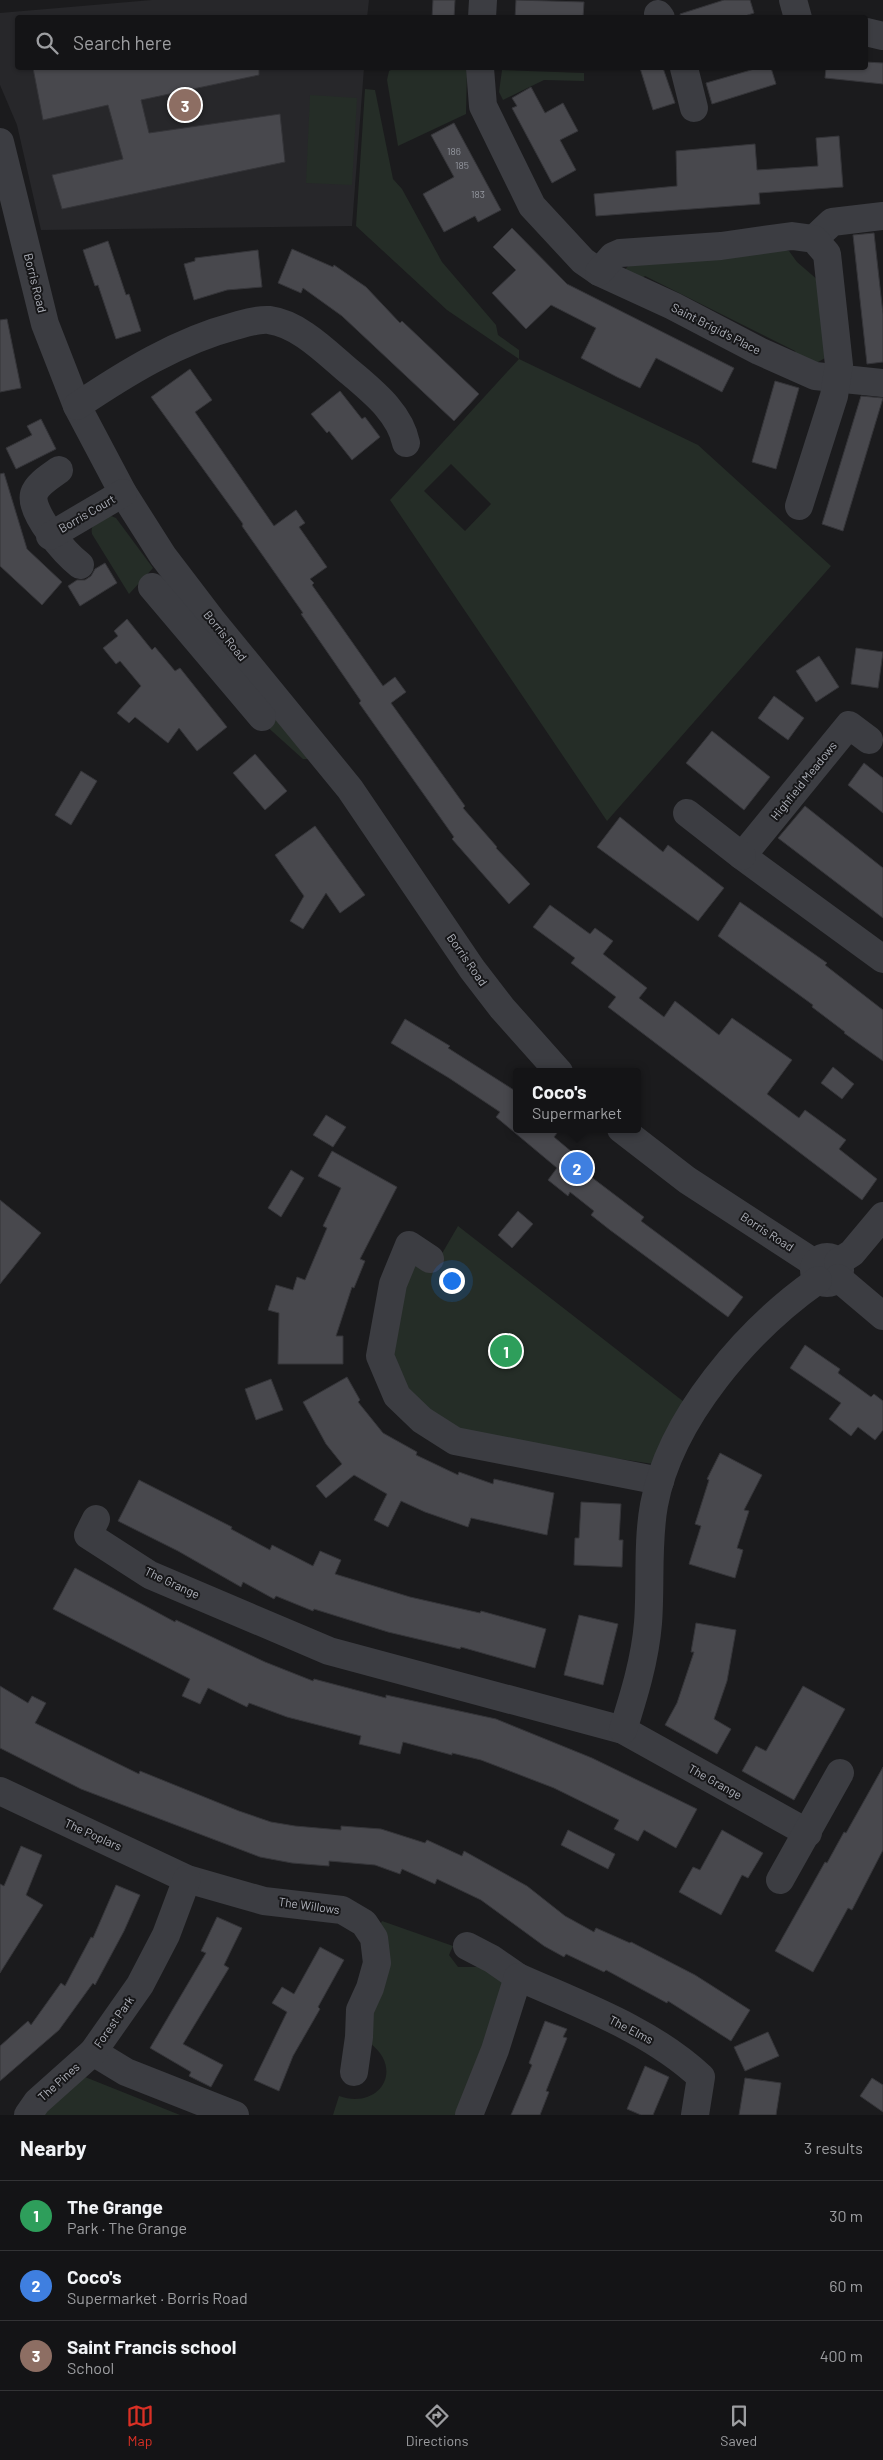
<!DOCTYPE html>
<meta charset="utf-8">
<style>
body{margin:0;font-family:Barlow,sans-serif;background:#212123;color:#f1f3f6}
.you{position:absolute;left:451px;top:1280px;width:18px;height:18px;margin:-12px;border:4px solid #fff;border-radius:50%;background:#1a73e8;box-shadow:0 0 0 8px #1a73e833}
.badge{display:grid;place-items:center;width:32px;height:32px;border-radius:50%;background:#d93025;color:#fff;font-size:16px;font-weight:700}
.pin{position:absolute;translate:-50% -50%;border:2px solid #fff;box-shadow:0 1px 5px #0006}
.popup{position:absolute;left:513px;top:1068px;width:128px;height:65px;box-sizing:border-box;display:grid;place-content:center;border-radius:5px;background:#141416;filter:drop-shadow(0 1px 4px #0005);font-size:16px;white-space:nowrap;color:#9d9ea1}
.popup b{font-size:19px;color:#f1f3f6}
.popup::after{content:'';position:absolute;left:50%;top:100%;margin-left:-10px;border:10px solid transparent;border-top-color:#141416}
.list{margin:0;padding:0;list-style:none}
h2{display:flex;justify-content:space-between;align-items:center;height:65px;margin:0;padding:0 20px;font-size:21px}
h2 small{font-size:16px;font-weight:400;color:#9d9ea1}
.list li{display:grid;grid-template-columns:32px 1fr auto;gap:15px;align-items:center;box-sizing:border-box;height:70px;padding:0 20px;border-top:1px solid #333335}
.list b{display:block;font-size:19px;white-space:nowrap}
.list p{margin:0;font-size:16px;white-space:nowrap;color:#9d9ea1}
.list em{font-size:16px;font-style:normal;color:#9d9ea1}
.icon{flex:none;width:28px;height:28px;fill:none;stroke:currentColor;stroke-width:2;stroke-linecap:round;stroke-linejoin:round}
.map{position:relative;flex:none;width:883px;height:2115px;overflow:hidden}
.search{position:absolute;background:#141416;box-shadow:0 1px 4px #0004;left:15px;right:15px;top:15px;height:55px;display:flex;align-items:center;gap:12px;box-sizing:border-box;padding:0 18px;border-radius:5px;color:#9d9ea1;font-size:19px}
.sheet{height:275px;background:#141416}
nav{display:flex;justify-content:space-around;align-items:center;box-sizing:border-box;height:70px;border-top:1px solid #333335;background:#141416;font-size:14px;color:#9d9ea1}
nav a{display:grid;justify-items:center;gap:2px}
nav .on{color:#d93025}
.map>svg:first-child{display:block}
.built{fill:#27272a}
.green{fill:#252d27;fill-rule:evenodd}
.building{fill:#48484d;stroke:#353539}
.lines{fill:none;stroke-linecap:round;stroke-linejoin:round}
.minor{stroke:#3c3d42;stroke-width:28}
.labels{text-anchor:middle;stroke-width:4;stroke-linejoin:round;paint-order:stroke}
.number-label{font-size:10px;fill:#9598a0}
.street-label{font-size:12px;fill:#afb2bb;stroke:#161618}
</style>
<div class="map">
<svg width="883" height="2115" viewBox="0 0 883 2115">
<rect width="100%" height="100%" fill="#1b1b1d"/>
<path class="built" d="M152 0H369L367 18H18V68H364L352 226 41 230 17 125 0 85V13Z"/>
<g class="green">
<path d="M395 68 467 69 466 114 398 146 387 80 389 71Z"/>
<path d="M502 70 584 73V81L544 80 503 100 499 92Z"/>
<path d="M365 89 375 90 393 179 402 189 442 262 496 325 498 335 519 350V359L698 445 831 566 607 821 390 500 519 359 447 310 356 226ZM451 464 491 504 465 531 424 491Z"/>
<path d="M310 95 357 98 352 185 306 183Z"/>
<path d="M779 249 789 251 797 262 819 281 825 358 813 365 798 361 795 351 645 276 637 281 624 271 632 261Z"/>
<path d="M111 516 116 518 153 568 129 594 92 534C90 521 100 519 111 516Z"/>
<path d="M272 713 310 759H303L263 723Z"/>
<path d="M458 1226 688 1405 653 1464 471 1436 436 1417 404 1385 394 1365V1337L400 1298 414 1260 433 1269Z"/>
<path d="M382 1921 453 1946 449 1955 458 1967H483L505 1983 459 2115H333L339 2096C379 2110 405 2070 370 2043L379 1927Z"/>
<path d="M80 2075 180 2115H38Z"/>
</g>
<g class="building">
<path d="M433 0H455L454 18H432Z"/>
<path d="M516 0 584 2 583 18H515Z"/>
<path d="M724 0H750L754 13 739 18H681L680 14Z"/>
<path d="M866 62 883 63V84L825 78 826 68H866Z"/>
<path d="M33 68H259V75L141 100 149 133 280 114 285 162 62 209 52 175 123 159 108 105 43 120Z"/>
<path d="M640 68H663L675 103 653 110Z"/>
<path d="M758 68H771L776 84 712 104 706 83Z"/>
<path d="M531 87 545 113 563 103 578 131 560 140 576 170 552 183 512 108 517 106 512 98Z"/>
<path d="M454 123 501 210 478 222 475 216 444 232 423 194 454 177 431 135Z"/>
<path d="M839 136 843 187 759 193 760 204 596 216 594 194 677 186 676 151 755 144 757 170 818 166 816 138Z"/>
<path d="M512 228 567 284 734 368 722 392 656 358 640 388 617 377 581 358 596 328 551 305 526 329 492 293 516 270 493 247Z"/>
<path d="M874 233 883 314V362L867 364 853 235Z"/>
<path d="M108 241 126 295 129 294 141 331 116 339 98 285 95 286 83 250Z"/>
<path d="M292 249 333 267 334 265 366 287 400 323 402 321 479 394 454 421 342 316 303 288 301 293 278 283Z"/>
<path d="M258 250 262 287 227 290 194 300 184 264 195 261V258Z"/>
<path d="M7 319 21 388 0 392V320Z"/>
<path d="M190 369 212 400 195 412 274 526 296 510 305 523 299 527 327 567 310 579 314 583 312 585 383 686 395 677 406 692 391 703 465 806 463 808 497 847 496 848 530 884 509 904 452 839 454 837 359 703 361 701 301 614 303 613 242 526 243 524 151 397Z"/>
<path d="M775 381 799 388 776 469 752 462Z"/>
<path d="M340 391 362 419 365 417 380 437 352 460 329 431 327 433 311 414Z"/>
<path d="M861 396 883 398 843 531 822 524Z"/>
<path d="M41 419 56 449 16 469 6 448 32 435 27 426Z"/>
<path d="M4 473 27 549 62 582 42 605 0 566V474Z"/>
<path d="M105 563 117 583 80 606 68 586 77 580H85L91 576 95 569Z"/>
<path d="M127 619 152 650 155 647 175 671 180 668 227 727 197 751 179 728 168 743 135 717 129 723 117 713 141 686 120 661 116 664 103 648 118 636 114 631Z"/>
<path d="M856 648 883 652 878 688 851 684Z"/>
<path d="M819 656 839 687 816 702 796 671Z"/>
<path d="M774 696 804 718 788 740 758 718Z"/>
<path d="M712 731 770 777 744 810 686 763Z"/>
<path d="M255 754 287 791 265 810 233 773Z"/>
<path d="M864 763 883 778V813L848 785Z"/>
<path d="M81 771 97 781 71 825 55 815Z"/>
<path d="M805 806 883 868V918L778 838Z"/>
<path d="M620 817 663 852 668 845 724 888 698 921 597 847Z"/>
<path d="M315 826 365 895 340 913 326 893 303 929 290 921 304 896 275 855Z"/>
<path d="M740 902 827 963 825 965 883 1010V1061L844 1033 845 1032 812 1007 813 1005 718 936Z"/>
<path d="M550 905 590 934 595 928 613 941 603 954 647 988 639 998 664 1017 675 1001 719 1035 732 1018 792 1060 767 1094 799 1118 805 1110 846 1140 839 1149 877 1179 862 1200 608 1007 616 997 571 963 575 958 533 927Z"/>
<path d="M405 1019 450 1046 448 1048 517 1092V1129H560L554 1137 591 1168 586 1173 644 1217 641 1221 743 1297 728 1317 610 1230 591 1215 594 1211 570 1192 568 1196 548 1180 557 1168 496 1117 500 1112 449 1078 391 1043Z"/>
<path d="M833 1067 854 1084 842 1099 821 1083Z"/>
<path d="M326 1115 346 1127 333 1147 313 1135Z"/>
<path d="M332 1151 397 1187 360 1259 365 1261 354 1288 352 1287 336 1336H343V1364H278L279 1313 268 1310 276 1285 293 1290 297 1277 305 1280 327 1228 323 1226 341 1188 318 1176Z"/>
<path d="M291 1170 304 1178 281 1217 268 1208Z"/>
<path d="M0 1200 41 1233 0 1284Z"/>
<path d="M518 1211 533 1224 512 1248 498 1235Z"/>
<path d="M805 1345 840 1369 838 1373 871 1397 874 1394 883 1401V1430L875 1440 858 1427 851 1436 829 1419 841 1403 790 1368Z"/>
<path d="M347 1377 360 1400 358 1402 383 1433 417 1452 416 1455 458 1475 459 1472 493 1484 494 1479 554 1493 547 1535 471 1518 468 1527 425 1512 401 1501 388 1527 374 1520 387 1494 354 1475 326 1498 316 1486 342 1464 326 1444 303 1402Z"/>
<path d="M271 1379 283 1410 256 1420 245 1389Z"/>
<path d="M720 1453 762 1475 744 1510 749 1511 737 1548 743 1550 735 1578 689 1564 701 1526 695 1524 709 1480 707 1479Z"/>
<path d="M139 1480 232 1527 231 1529 270 1550 272 1545 313 1566 320 1551 341 1560 335 1574 410 1597 480 1613 481 1611 546 1629 535 1668 461 1647 460 1649 388 1632 314 1609 313 1611 276 1596 274 1599 243 1582 241 1587 178 1551 118 1521Z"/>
<path d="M581 1502 621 1504 619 1540H623L622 1567 574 1565 575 1538H579Z"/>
<path d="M75 1568 175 1622 176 1620 265 1662 313 1681 314 1679 386 1698V1695L496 1719 592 1758 697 1809 676 1848 644 1830 638 1841 614 1829 619 1820 554 1788 481 1760 452 1753V1755L403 1742 400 1754 359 1744 361 1736 287 1717 249 1703 247 1707 208 1688 200 1704 182 1696 190 1679 53 1609Z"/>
<path d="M579 1615 618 1624 603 1685 564 1675Z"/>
<path d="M696 1623 736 1630 727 1681 714 1719 731 1729 717 1754 665 1725 677 1703 694 1652H691Z"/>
<path d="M0 1686 28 1703 32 1696 46 1703 35 1723 139 1774 140 1771 239 1811 271 1822 295 1826 341 1830V1826L381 1829 425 1843 427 1840 462 1856 464 1851 527 1886 565 1916 594 1932 596 1928 630 1943 631 1942 695 1975 750 2010 731 2041 668 2001 667 2003 606 1970 604 1972 566 1954 564 1957 544 1946 481 1900 437 1879 435 1884 402 1869 400 1874 375 1865 329 1861V1866L292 1863 260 1857 81 1789 0 1748Z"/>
<path d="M803 1686 845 1709 794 1800 742 1771 756 1746 766 1751Z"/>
<path d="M883 1767V1850L852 1910 848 1908 813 1972 775 1951 825 1862 827 1863 844 1832 846 1833Z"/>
<path d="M568 1830 615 1854 608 1869 561 1845Z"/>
<path d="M722 1830 763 1853 748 1878 742 1875 721 1915 679 1892 693 1867 700 1870Z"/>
<path d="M21 1846 42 1855 26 1895 43 1905 0 1973V1884L4 1886Z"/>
<path d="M116 1885 140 1895 124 1931 95 1985 93 1983 59 2030 0 2081V2046L28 2021 31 2025 61 1983 65 1986 91 1937 93 1938Z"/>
<path d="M217 1917 242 1928 224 1965 229 1968 183 2044 223 2065 211 2087 189 2076 191 2072 150 2048 206 1953 201 1951Z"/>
<path d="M320 1947 344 1960 318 2007 320 2009 293 2056 279 2091 254 2080 287 2012 272 2003 282 1987 294 1994Z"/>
<path d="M545 2021 567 2029 563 2037 567 2038 546 2091 549 2092 540 2115H511L532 2065 529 2063Z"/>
<path d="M768 2032 779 2056 745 2071 734 2047Z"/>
<path d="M645 2066 669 2077 653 2115H641L627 2109Z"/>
<path d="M745 2078 781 2083 776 2115H739Z"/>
<path d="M872 2078 883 2085V2112L860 2096Z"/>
</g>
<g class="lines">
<g class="minor">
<path d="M793 0 798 18"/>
<path d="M658 14 661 18"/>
<path d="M482 18 483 0"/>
<path d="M866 32 883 36"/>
<path d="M480 68 483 106 532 206 583 261 599 272 673 306 759 351 815 376 883 383"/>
<path d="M684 68 694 108"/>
<path d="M0 142 45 324 77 406 123 493 163 556 211 619 350 789 472 969 502 1008 559 1072"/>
<path d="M814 239 832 222 883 216"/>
<path d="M599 272 613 256 620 253 721 246 792 236 814 239 827 254 839 365 834 396 799 506"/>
<path d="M77 406C126 373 178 341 235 326 246 323 258 319 269 320 300 324 328 354 351 373 373 392 400 413 406 443"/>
<path d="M59 470C51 476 37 484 34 494 29 513 66 554 80 565"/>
<path d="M50 536 123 493"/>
<path d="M152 587 262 717"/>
<path d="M869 740 849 725 742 856 883 959"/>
<path d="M687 813 742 856"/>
<path d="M621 1129 687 1180 816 1264"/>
<circle cx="827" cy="1270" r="13"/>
<path d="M430 1259 409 1245 393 1284 380 1356 397 1396 422 1420 455 1441 660 1481"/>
<path d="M838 1262 852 1253 883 1216"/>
<path d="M838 1278 883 1316"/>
<path d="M96 1519 88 1535 150 1575 329 1651 623 1730 808 1833"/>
<path d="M623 1730C634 1695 645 1660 648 1623 651 1585 647 1543 654 1505 670 1418 748 1329 818 1280"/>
<path d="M0 1791 187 1879 264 1901 342 1910 364 1923 374 1938 377 1963 370 1988 360 2010 359 2037 354 2072"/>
<path d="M780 1880 840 1773"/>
<path d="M467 1946 492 1959 518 1977"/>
<path d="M93 2052 126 2072 235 2115"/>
<path d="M28 2115 37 2102 93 2052 140 1985 166 1935 187 1879"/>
<path d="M469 2115 495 2050 518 1977C581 2005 651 2030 701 2077L695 2115"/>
</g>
</g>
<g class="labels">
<g class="number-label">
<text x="454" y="155">186</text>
<text x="462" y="169">185</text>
<text x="478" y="198">183</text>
</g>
<g class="street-label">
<text transform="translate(35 283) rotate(76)" y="4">Borris Road</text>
<text transform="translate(716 329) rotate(27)" y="4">Saint Brigid's Place</text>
<text transform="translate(87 514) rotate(-30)" y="4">Borris Court</text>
<text transform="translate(225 636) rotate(51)" y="4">Borris Road</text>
<text transform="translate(804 781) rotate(-51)" y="4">Highfield Meadows</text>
<text transform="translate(467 960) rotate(55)" y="4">Borris Road</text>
<text transform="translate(767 1232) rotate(33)" y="4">Borris Road</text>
<text transform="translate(172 1583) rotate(25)" y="4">The Grange</text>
<text transform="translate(715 1782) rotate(29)" y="4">The Grange</text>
<text transform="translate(93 1835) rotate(24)" y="4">The Poplars</text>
<text transform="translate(309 1906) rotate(8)" y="4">The Willows</text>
<text transform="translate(114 2022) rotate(-55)" y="4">Forest Park</text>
<text transform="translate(631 2030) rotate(27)" y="4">The Elms</text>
<text transform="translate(59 2082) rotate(-42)" y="4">The Pines</text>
</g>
</g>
</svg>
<div class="you"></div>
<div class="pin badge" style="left:506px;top:1351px;background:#2e9e5b">1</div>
<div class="pin badge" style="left:577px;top:1168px;background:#3f7fe0">2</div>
<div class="popup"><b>Coco's</b>Supermarket</div>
<div class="pin badge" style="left:185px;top:105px;background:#8d6e63">3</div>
<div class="search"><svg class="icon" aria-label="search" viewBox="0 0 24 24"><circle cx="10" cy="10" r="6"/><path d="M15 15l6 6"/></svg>Search here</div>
</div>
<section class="sheet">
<h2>Nearby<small>3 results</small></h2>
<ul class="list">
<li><span class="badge" style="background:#2e9e5b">1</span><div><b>The Grange</b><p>Park · The Grange</p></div><em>30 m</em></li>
<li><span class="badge" style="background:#3f7fe0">2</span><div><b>Coco's</b><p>Supermarket · Borris Road</p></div><em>60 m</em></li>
<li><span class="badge" style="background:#8d6e63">3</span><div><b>Saint Francis school</b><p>School</p></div><em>400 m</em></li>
</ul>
</section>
<nav>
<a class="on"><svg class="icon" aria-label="map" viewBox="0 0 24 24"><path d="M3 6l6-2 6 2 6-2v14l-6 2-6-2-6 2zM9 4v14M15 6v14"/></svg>Map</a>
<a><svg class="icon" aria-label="directions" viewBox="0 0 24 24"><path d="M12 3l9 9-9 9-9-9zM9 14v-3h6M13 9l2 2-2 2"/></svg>Directions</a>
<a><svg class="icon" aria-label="saved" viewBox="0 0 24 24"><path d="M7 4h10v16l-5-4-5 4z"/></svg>Saved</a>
</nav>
